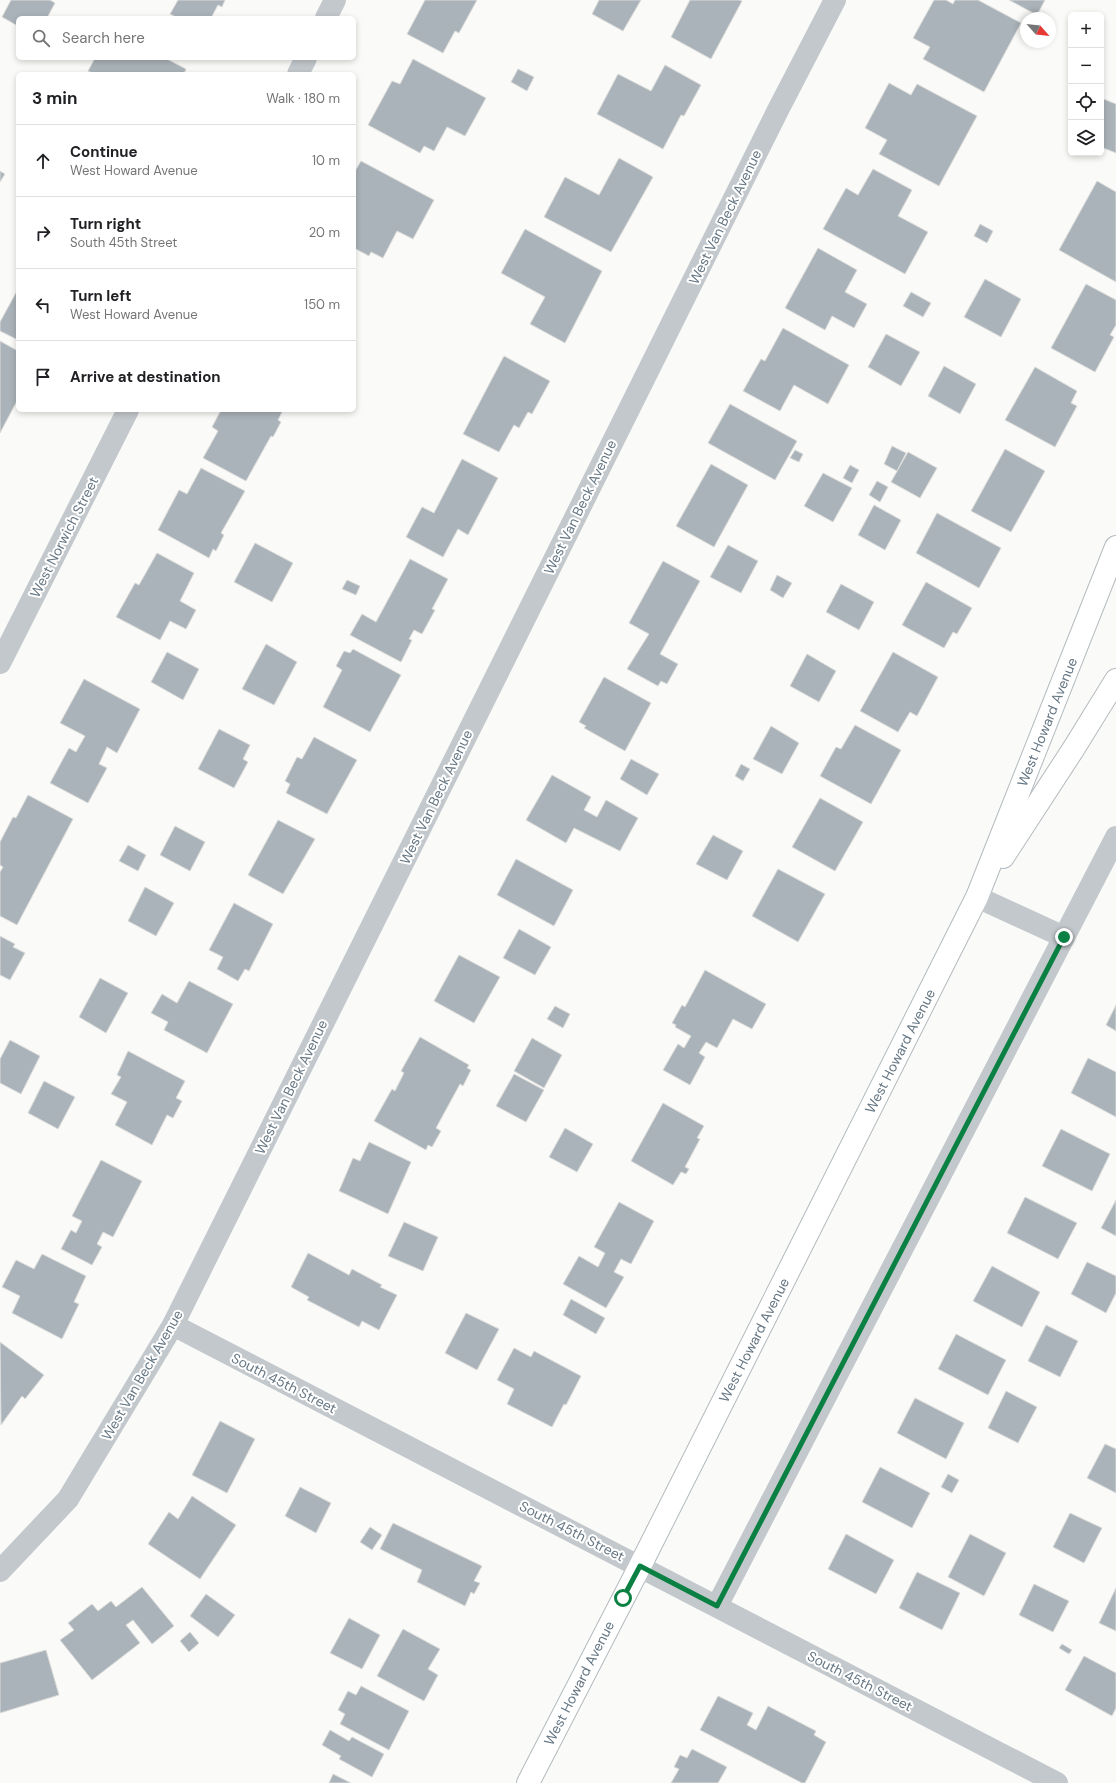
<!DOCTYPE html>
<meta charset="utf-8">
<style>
body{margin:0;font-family:"DM Sans",sans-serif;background:#f2f2f2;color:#202124}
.controls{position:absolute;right:12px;top:12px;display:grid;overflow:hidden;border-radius:6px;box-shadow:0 2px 6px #0003}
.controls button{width:36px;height:36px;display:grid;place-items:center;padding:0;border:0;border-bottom:1px solid #e0e0e0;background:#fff;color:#202124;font:20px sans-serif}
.compass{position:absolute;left:1020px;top:12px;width:36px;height:36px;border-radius:50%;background:#fff;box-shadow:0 2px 6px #0003;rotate:117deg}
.stop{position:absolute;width:12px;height:12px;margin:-9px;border:3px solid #0b8043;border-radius:50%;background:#fff}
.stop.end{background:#0b8043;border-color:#fff;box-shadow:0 1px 4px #0008}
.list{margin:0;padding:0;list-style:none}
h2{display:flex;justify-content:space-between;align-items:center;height:52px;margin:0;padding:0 16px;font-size:17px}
h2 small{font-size:13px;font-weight:400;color:#757577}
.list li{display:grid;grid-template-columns:26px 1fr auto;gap:12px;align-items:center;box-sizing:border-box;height:72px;padding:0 16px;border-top:1px solid #e0e0e0}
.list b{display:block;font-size:15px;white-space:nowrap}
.list p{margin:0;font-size:13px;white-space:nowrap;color:#757577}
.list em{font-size:13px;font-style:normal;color:#757577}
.icon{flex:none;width:22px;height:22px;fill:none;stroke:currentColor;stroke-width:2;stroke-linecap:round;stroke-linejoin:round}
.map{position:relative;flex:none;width:1116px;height:1783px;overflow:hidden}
.search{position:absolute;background:#fff;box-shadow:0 2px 6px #0003;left:16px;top:16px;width:340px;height:44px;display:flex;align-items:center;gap:10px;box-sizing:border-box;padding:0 14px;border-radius:6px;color:#757577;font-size:15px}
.panel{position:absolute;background:#fff;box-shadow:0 2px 6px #0003;left:16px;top:72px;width:340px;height:340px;border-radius:6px}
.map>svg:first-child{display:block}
.building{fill:#aab3b9;stroke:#dcdcda}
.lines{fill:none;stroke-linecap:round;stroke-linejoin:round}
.secondary-casing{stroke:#b3babf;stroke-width:24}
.street{stroke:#c3c8cc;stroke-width:22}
.secondary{stroke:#fff;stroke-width:22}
.route{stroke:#0b8043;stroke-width:5}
.labels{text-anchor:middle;stroke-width:4;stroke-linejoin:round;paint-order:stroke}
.street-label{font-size:14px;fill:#657683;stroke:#fff}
</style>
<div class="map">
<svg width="1116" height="1783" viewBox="0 0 1116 1783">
<rect width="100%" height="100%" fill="#fafaf8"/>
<g class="building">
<path d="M11 0H50L55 3 47 18H18V26L2 17Z"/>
<path d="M178 0H225L222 7 218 5 211 18H178L170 14Z"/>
<path d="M425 0H477L459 33 455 31 443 53 407 34Z"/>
<path d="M599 0H641L623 31 592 14Z"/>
<path d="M690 0H739L742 1 711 59 671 37Z"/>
<path d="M934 0H946L953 4 955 0H978L1021 23 984 92 923 59 930 47 913 38Z"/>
<path d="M1009 0H1045L1037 15Z"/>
<path d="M95 58H165L186 69 184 74H94L88 71Z"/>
<path d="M413 59 486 98 465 136 447 127 434 151 424 146 420 153 368 125 392 81 400 84Z"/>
<path d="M665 65 701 85 684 116 681 115 663 149 597 114 618 74 651 91Z"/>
<path d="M518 69 534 77 527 91 511 82Z"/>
<path d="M889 83 911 95 917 84 977 116 939 186 879 154 887 140 865 128Z"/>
<path d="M1101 98 1116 104V153L1101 147Z"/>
<path d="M1071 125V135L1068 134Z"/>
<path d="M619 158 653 177 611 252 544 217 565 177 599 195Z"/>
<path d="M361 161 434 200 413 239 397 231 383 258 371 252 369 256 354 248V173Z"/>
<path d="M873 169 912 190 898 216 928 232 905 274 823 229 846 188 858 195Z"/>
<path d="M0 171 5 174 0 182Z"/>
<path d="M1097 181 1116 192V282L1059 250Z"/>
<path d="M980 224 993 231 987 243 974 236Z"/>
<path d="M525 229 602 271 565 343 530 324 545 297 501 273Z"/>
<path d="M818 248 857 270 845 292 867 304 854 328 832 316 825 330 785 308Z"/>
<path d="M985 279 1021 299 1001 337 964 317Z"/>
<path d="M1086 284 1116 300V325L1110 335 1114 337 1095 372 1051 348Z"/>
<path d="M18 289V340L0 331V322Z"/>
<path d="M911 292 931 303 923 317 903 306Z"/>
<path d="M783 328 849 365 828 404 794 385 780 411 743 391 761 359 765 361Z"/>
<path d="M886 334 920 352 901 386 868 367Z"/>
<path d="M0 341 18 351V399L0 433Z"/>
<path d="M504 356 550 381 532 414 528 412 519 428 514 425 499 452 463 434Z"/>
<path d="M944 366 976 384 960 414 928 396Z"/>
<path d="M1035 367 1077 391 1071 403 1077 406 1055 447 1005 420Z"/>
<path d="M730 404 797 441 775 480 708 443Z"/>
<path d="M221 410H283L278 420 281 422 273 437 271 436 246 481 203 458 218 431 212 427Z"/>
<path d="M892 446 906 453 897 471 884 464Z"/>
<path d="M1005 449 1045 471 1011 532 971 511Z"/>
<path d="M795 450 803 454 799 462 790 458Z"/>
<path d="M908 452 937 468 920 498 891 482Z"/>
<path d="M462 459 498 478 468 535 458 529 443 557 406 537 422 507 434 513Z"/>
<path d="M711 464 748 485 714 547 676 526Z"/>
<path d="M850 465 859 470 852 483 843 478Z"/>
<path d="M201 468 245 491 221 533 224 535 216 551 213 549 209 558 158 530 179 490 187 494Z"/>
<path d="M823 473 852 488 833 522 804 506Z"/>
<path d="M877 481 888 487 880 502 869 495Z"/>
<path d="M874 505 901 520 885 550 858 535Z"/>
<path d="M937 513 1001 548 979 588 916 553Z"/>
<path d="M255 543 293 563 272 602 234 582Z"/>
<path d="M728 545 758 561 741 593 710 577Z"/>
<path d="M157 553 194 573 180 601 196 610 186 629 170 621 160 640 116 617 135 583 139 585Z"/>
<path d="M410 559 448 579 432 609 435 610 422 634 414 630 409 639 412 640 401 662 350 635 362 614 376 622Z"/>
<path d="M663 561 700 581 660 654 678 664 667 684 661 681 658 686 627 669 649 634 629 623Z"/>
<path d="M777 575 792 583 783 598 770 590Z"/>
<path d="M347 580 360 586 356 595 342 589Z"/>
<path d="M926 582 972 608 957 634 953 632 944 648 902 625Z"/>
<path d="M841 584 874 602 859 630 826 612Z"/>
<path d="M266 644 297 662 274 705 242 689Z"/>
<path d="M353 649 401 675 370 732 323 707 342 670 336 666 344 651 350 653Z"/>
<path d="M167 652 199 669 183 700 151 682Z"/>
<path d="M893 652 938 677 917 716 910 712 898 732 860 711Z"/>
<path d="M807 654 836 671 819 702 790 686Z"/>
<path d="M604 677 651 703 625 751 584 728 586 726 579 722Z"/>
<path d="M84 679 140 709 117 753 107 747 99 764 107 768 88 803 50 783 69 748 76 752 85 736 60 723Z"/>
<path d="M855 725 901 750 871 804 820 776 836 747 841 749Z"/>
<path d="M771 726 799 743 782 774 753 759Z"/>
<path d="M219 729 250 745 243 759 248 762 234 788 198 769Z"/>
<path d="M314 737 357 760 327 814 286 793 290 784 285 781 297 757 302 759Z"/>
<path d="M631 759 659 774 647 795 620 779Z"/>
<path d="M741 764 750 769 743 781 735 776Z"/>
<path d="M552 775 591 797 584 810 597 817 606 800 638 818 620 851 574 828 566 843 526 820Z"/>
<path d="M28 795 73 819 17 925 0 916V872L3 867 0 865V842L13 817 16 818Z"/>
<path d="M820 798 863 822 835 871 792 847Z"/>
<path d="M278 820 315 839 283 894 248 875Z"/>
<path d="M175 826 205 842 190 871 160 855Z"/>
<path d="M713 835 743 851 727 880 696 864Z"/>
<path d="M128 845 146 855 138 871 119 861Z"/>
<path d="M516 859 573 890 554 926 497 895Z"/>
<path d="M778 869 825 894 798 942 752 916Z"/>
<path d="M145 887 174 903 156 936 128 921Z"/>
<path d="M234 903 273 924 249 971 245 969 238 981 217 969 223 957 209 950Z"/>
<path d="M519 929 551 947 535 975 503 958Z"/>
<path d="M0 936 15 944 13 947 25 953 10 980 0 975Z"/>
<path d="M459 955 500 977 474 1023 434 1001Z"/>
<path d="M705 970 766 1004 752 1029 733 1019 717 1048 706 1042 699 1053 705 1057 690 1085 663 1070 678 1044 684 1048 691 1036 675 1027 676 1025 672 1023 682 1005 685 1007Z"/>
<path d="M100 978 128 993 106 1033 79 1017Z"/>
<path d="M189 981 233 1004 207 1053 164 1030 168 1022 151 1013 162 994 177 1003Z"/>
<path d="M1116 1005V1031L1106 1025Z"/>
<path d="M555 1006 570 1014 563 1028 547 1019Z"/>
<path d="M420 1037 469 1065 467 1068 471 1070 463 1086 460 1084 436 1128 441 1131 432 1147 428 1145 426 1150 374 1121 392 1089 395 1091 404 1073 401 1071Z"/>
<path d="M532 1038 562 1055 544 1088 514 1071Z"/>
<path d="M10 1040 40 1056 21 1094 0 1083V1059Z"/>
<path d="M128 1051 185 1081 176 1098 182 1101 173 1118 167 1115 152 1145 115 1125 127 1102 111 1094 121 1077 117 1075Z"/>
<path d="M1088 1058 1116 1072V1117L1071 1093Z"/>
<path d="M514 1074 544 1090 526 1122 496 1106Z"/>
<path d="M44 1081 75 1097 58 1129 28 1113Z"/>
<path d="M663 1103 704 1126 697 1138 700 1139 685 1167 689 1169 686 1174 681 1172 673 1185 631 1161Z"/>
<path d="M565 1128 593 1144 577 1172 549 1157Z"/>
<path d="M1061 1129 1110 1154 1092 1191 1042 1166Z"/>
<path d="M369 1142 411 1162 388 1214 339 1191 353 1158 360 1161Z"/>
<path d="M101 1160 142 1181 113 1237 103 1232 97 1244 102 1247 92 1265 61 1249 71 1230 76 1233 82 1221 72 1216Z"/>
<path d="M1025 1197 1077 1223 1058 1259 1007 1233Z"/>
<path d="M1116 1200V1236L1101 1228Z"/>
<path d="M619 1202 654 1221 631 1264 621 1259 614 1272 624 1277 606 1308 563 1284 579 1256 598 1267 605 1253 594 1247Z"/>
<path d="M404 1222 438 1237 423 1271 388 1256Z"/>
<path d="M308 1253 349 1275 352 1269 382 1285 380 1287 397 1295 379 1330 362 1321 359 1327 307 1300 309 1297 291 1287Z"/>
<path d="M42 1254 86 1276 74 1302 79 1304 62 1339 12 1313 20 1296 2 1287 16 1260 34 1269Z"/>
<path d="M1087 1262 1116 1276V1293L1106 1313 1071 1294Z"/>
<path d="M992 1266 1040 1292 1022 1327 973 1301Z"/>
<path d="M571 1299 605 1318 596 1334 563 1315Z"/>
<path d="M466 1313 499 1329 477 1370 445 1353Z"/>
<path d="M1046 1325 1078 1341 1060 1377 1028 1361Z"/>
<path d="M956 1334 1006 1360 988 1395 938 1369Z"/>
<path d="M0 1342 44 1375 25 1399 22 1396 1 1425Z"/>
<path d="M514 1348 531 1357 534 1351 581 1376 566 1405 564 1404 552 1427 507 1404 514 1389 497 1380Z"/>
<path d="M1006 1391 1037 1407 1018 1443 988 1428Z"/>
<path d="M915 1398 964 1423 946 1459 897 1433Z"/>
<path d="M220 1421 255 1439 227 1493 192 1475Z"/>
<path d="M1105 1444 1116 1449V1493L1087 1478Z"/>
<path d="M880 1467 930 1493 912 1528 862 1502Z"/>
<path d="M948 1474 959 1480 952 1493 941 1487Z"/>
<path d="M300 1487 331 1503 316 1533 285 1516Z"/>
<path d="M192 1496 236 1525 200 1579 148 1544 169 1512 178 1519Z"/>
<path d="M1070 1513 1102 1528 1084 1563 1053 1547Z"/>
<path d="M393 1523 482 1566 474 1581 480 1583 474 1594 471 1592 465 1606 417 1582 422 1570 380 1549Z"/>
<path d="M370 1527 382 1535 372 1550 360 1542Z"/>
<path d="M846 1534 894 1560 876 1594 828 1569Z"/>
<path d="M970 1534 1006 1553 984 1596 948 1577Z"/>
<path d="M917 1572 960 1593 942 1630 899 1608Z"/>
<path d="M1034 1584 1069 1601 1053 1632 1019 1615Z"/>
<path d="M142 1587 174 1626 152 1644 133 1620 126 1625 140 1643 92 1680 60 1640 74 1630 68 1623 92 1604 98 1611 111 1601 116 1607Z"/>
<path d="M1116 1588V1631L1099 1623Z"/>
<path d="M206 1594 235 1615 218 1637 190 1616Z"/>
<path d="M349 1618 380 1635 362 1669 330 1653Z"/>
<path d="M403 1629 440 1649 428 1669 438 1675 424 1701 377 1676Z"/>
<path d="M190 1632 199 1643 189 1652 180 1641Z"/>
<path d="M1062 1644 1072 1650 1069 1654 1059 1648Z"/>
<path d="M46 1650 59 1695 0 1713V1663Z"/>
<path d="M1084 1656 1116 1673V1708L1112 1716 1065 1690Z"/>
<path d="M361 1686 409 1711 389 1750 340 1724 345 1714 338 1710 348 1691 356 1695Z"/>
<path d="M718 1696 753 1713 747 1725 756 1730 768 1706 816 1731 814 1735 826 1742 805 1783H802L700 1730Z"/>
<path d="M330 1730 349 1741 352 1737 384 1754 372 1777 339 1759 341 1756 322 1745Z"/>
<path d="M692 1749 727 1767 718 1783H671L679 1769 674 1767 680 1755 687 1758Z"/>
<path d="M333 1774 351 1783H329Z"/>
</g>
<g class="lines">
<g class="secondary-casing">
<g id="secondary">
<path d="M1003 857 1074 748 1116 680"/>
<path d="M528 1783 640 1566 977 897 1116 547"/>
</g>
</g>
<g class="street">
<path d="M326 18 335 0"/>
<path d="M298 74 306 58"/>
<path d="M0 663 128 410"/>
<path d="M977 897 1064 937"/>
<path d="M173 1325 1057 1783"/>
<path d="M0 1571 68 1499 173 1325 778 110 835 0"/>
<path d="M717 1606 1116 837"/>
</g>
<use href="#secondary" class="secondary"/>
</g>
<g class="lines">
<path class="route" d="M623 1598 640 1566 717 1606 1064 937"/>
</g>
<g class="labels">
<g class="street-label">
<text transform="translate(725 217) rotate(-64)" y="5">West Van Beck Avenue</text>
<text transform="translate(580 507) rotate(-64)" y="5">West Van Beck Avenue</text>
<text transform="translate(64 537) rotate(-63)" y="5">West Norwich Street</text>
<text transform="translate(1047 722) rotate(-68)" y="5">West Howard Avenue</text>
<text transform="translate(436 797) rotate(-64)" y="5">West Van Beck Avenue</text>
<text transform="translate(900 1051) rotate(-63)" y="5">West Howard Avenue</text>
<text transform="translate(291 1087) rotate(-64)" y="5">West Van Beck Avenue</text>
<text transform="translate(754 1340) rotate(-63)" y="5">West Howard Avenue</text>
<text transform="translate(142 1375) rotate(-60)" y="5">West Van Beck Avenue</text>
<text transform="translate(284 1383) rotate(27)" y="5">South 45th Street</text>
<text transform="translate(572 1531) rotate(27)" y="5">South 45th Street</text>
<text transform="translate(860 1681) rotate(27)" y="5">South 45th Street</text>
<text transform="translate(579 1683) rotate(-63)" y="5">West Howard Avenue</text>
</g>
</g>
</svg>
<div class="controls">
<button>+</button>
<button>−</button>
<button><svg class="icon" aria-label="locate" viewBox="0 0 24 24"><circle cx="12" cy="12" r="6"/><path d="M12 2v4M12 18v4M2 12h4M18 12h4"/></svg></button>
<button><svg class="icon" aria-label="layers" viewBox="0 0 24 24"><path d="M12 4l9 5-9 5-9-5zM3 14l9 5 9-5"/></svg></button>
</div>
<svg class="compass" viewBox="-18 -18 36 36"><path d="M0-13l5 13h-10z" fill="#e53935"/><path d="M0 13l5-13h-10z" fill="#757577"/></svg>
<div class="stop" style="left:623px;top:1598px"></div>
<div class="stop end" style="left:1064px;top:937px"></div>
<div class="search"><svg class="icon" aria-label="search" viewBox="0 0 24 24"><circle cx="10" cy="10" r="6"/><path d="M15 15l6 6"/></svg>Search here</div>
<section class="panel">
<h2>3 min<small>Walk · 180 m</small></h2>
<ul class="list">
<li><svg class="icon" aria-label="ahead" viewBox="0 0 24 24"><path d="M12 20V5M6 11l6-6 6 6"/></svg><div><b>Continue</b><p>West Howard Avenue</p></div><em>10 m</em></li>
<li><svg class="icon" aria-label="right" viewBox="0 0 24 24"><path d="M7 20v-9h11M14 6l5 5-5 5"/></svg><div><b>Turn right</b><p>South 45th Street</p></div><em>20 m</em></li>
<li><svg class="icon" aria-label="left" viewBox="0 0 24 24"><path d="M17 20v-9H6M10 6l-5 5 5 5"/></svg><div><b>Turn left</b><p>West Howard Avenue</p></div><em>150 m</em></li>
<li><svg class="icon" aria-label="arrive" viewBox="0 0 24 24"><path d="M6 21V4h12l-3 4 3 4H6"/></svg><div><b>Arrive at destination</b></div></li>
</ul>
</section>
</div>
